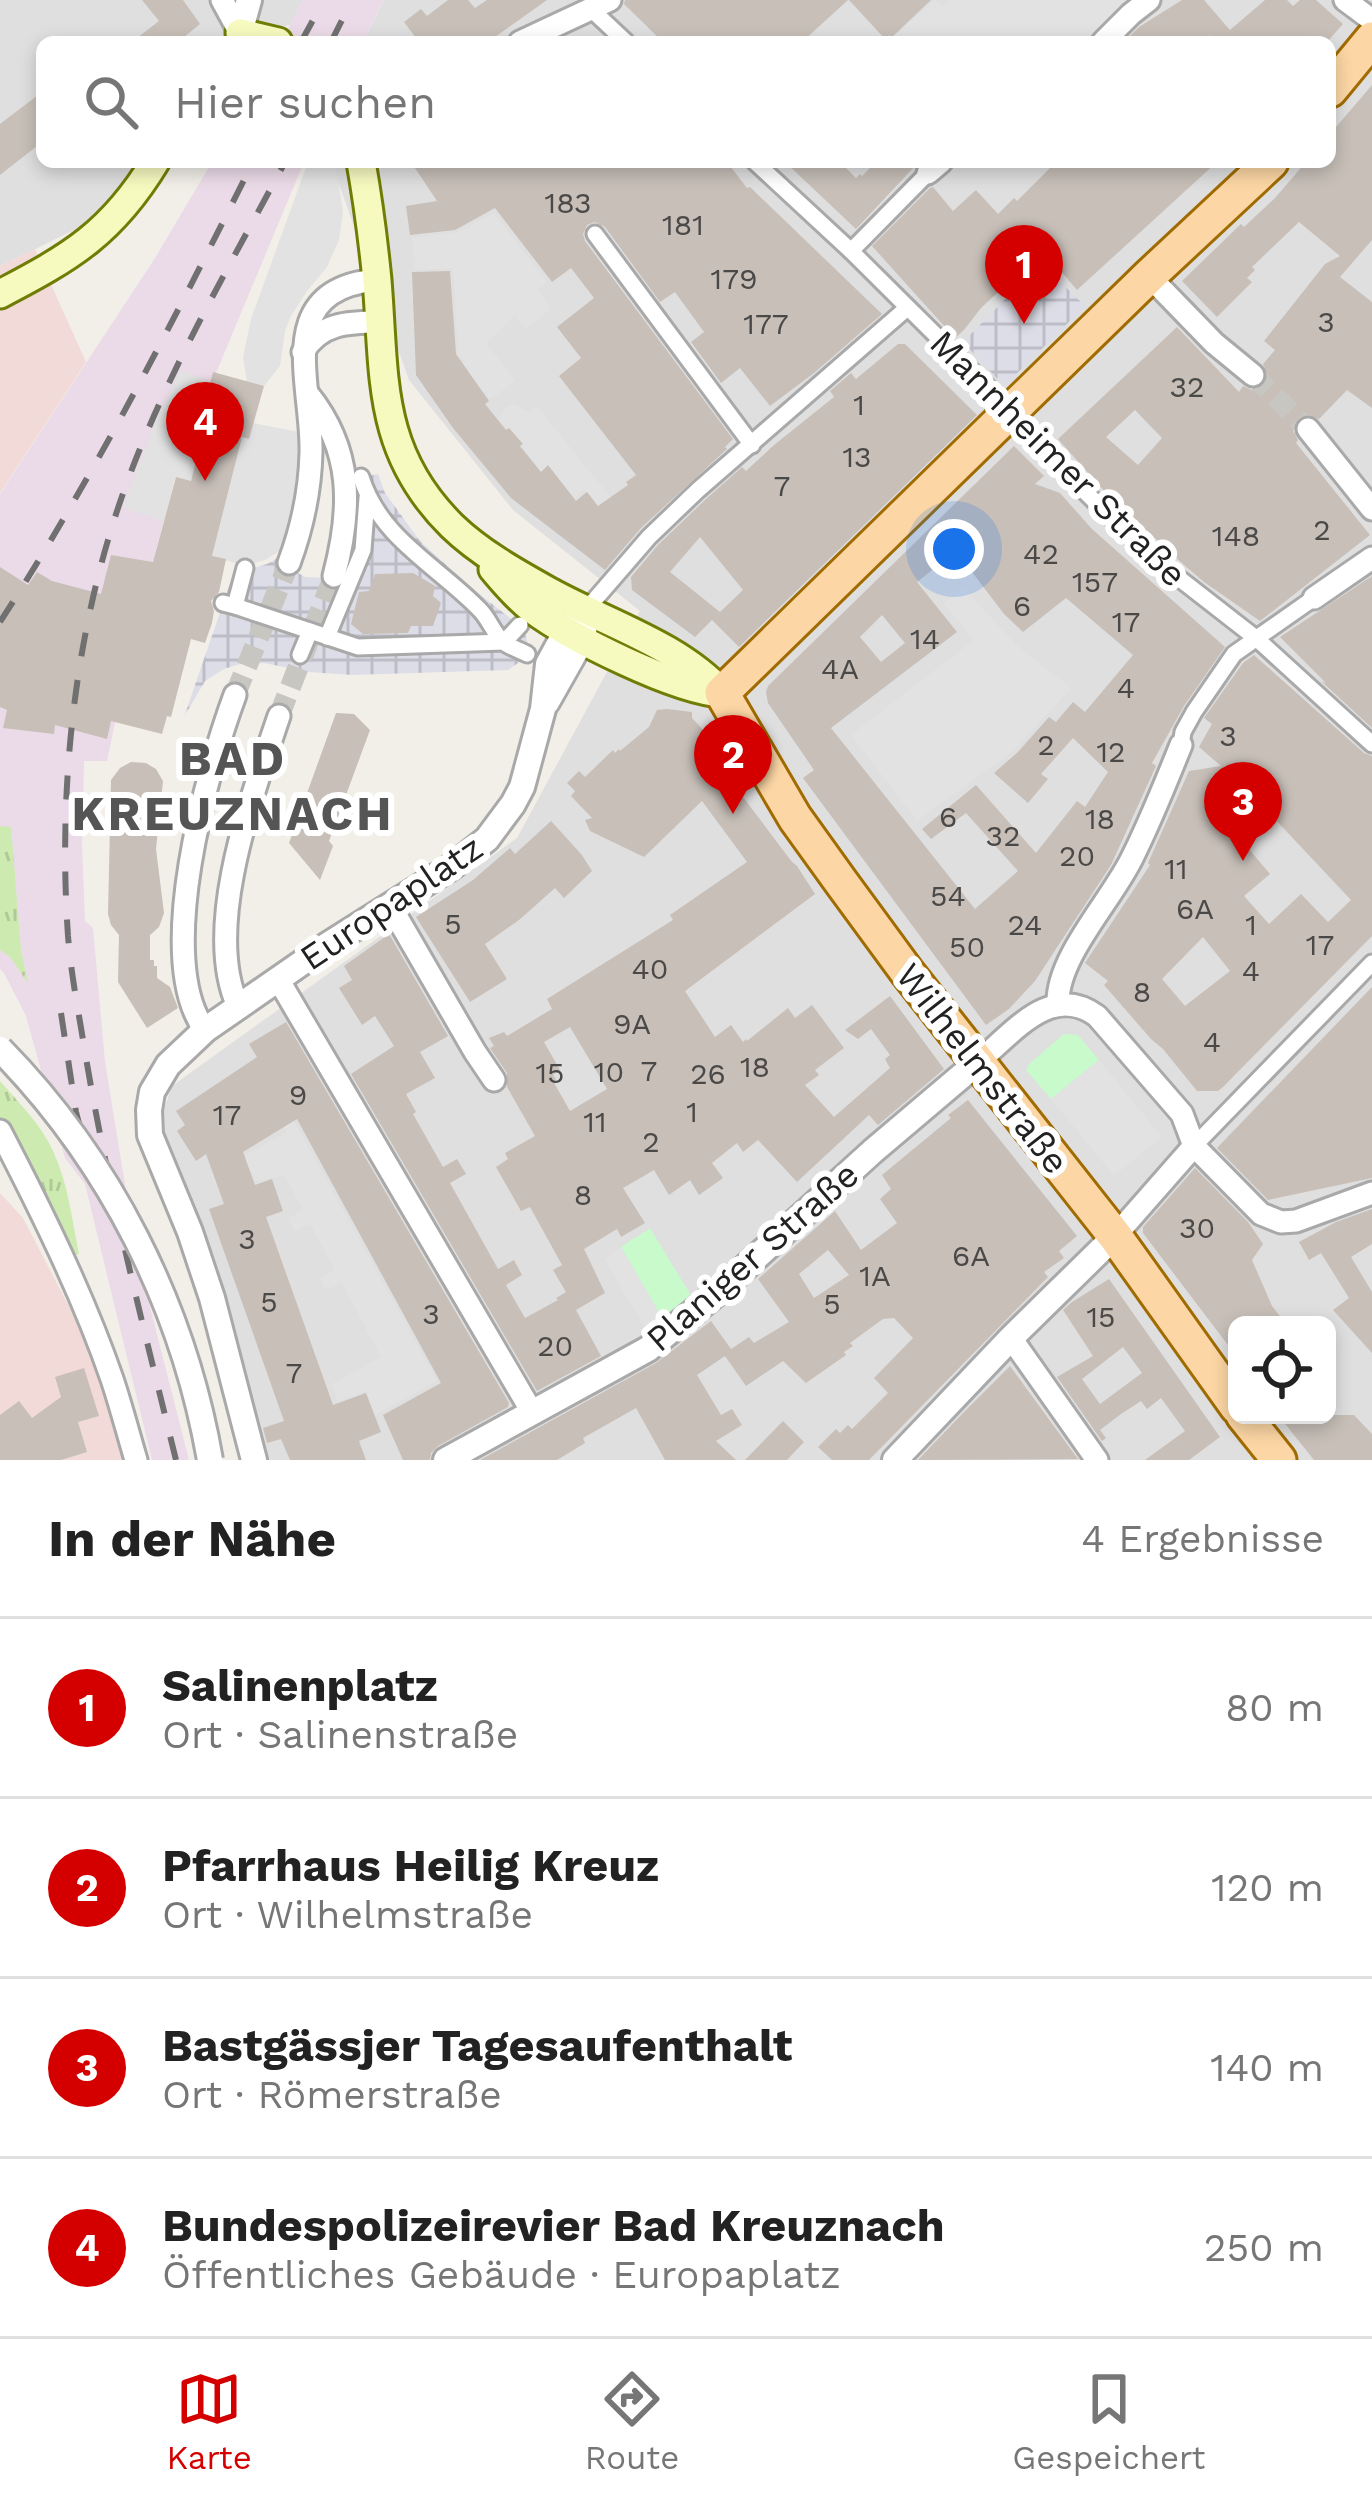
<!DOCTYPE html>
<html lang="de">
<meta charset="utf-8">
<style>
body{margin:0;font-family:"Work Sans",sans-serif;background:#f2f2f2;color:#222}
.controls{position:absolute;right:36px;bottom:36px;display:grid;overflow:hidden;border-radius:18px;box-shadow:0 6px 18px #0003}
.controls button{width:108px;height:108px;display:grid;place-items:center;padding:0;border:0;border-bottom:3px solid #e0e0e0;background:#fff;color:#222;font:60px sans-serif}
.you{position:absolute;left:954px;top:549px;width:42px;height:42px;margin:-30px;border:9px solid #fff;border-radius:50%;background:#1a73e8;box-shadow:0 0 0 18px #1a73e833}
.badge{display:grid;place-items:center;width:78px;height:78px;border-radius:50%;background:#d40000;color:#fff;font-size:39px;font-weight:700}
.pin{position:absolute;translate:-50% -99px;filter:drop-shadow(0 3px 6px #0008)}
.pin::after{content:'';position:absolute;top:63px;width:42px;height:36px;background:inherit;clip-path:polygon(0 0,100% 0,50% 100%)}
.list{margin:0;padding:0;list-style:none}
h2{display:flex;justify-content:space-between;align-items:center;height:156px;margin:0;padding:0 48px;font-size:51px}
h2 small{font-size:39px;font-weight:400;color:#767676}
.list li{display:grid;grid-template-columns:78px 1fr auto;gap:36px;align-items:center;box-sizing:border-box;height:180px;padding:0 48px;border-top:3px solid #e0e0e0}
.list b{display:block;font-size:45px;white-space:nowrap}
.list p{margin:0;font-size:39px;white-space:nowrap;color:#767676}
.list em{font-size:39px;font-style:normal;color:#767676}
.icon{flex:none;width:66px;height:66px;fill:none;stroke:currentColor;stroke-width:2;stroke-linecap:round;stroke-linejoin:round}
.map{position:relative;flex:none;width:1372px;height:1460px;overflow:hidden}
.search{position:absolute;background:#fff;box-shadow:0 6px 18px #0003;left:36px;right:36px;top:36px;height:132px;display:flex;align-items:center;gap:30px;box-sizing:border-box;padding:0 42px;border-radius:18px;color:#767676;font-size:45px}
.sheet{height:876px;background:#fff}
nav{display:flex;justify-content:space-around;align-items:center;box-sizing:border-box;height:168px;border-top:3px solid #e0e0e0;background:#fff;font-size:33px;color:#767676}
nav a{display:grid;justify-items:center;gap:6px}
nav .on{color:#d40000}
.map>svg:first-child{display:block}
.residential{fill:#e0dfdf;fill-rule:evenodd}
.commercial{fill:#f2dad9}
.industrial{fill:#ebdbe8}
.grass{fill:url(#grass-tufts)}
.park{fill:#c8facc}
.parking{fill:#e2e2e2}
.plaza{fill:url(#plaza-grid)}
.building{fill:#c7bfb8;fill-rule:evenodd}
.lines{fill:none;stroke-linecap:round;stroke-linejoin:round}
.minor-tunnel{stroke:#c8c6c1;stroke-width:21;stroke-dasharray:21 10;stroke-linecap:butt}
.pedestrian-casing{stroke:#a9a9a9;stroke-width:21}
.minor-casing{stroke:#a9a9a9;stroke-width:27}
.tertiary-casing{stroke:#a9a9a9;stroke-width:30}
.secondary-casing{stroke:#707d05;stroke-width:33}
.primary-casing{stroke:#a06b00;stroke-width:39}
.pedestrian{stroke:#fff;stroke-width:15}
.minor{stroke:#fff;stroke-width:21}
.tertiary{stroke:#fff;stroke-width:24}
.secondary{stroke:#f7fabf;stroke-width:27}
.primary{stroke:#fcd6a4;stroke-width:33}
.rail{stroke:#707070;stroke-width:6;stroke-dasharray:24 24;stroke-linecap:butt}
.tertiary-bridge-casing{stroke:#a9a9a9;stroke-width:30;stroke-linecap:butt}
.tertiary-bridge{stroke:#fff;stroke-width:24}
.labels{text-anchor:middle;stroke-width:12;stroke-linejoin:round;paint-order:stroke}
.number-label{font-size:30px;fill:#4b4948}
.street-label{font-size:36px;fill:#222;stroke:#fff}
.district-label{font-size:48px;font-weight:bold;letter-spacing:3px;fill:#555;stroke:#fff}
</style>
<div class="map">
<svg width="1372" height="1460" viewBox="0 0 1372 1460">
<defs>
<pattern id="grass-tufts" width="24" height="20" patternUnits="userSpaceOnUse" patternTransform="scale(3)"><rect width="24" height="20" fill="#cdebb0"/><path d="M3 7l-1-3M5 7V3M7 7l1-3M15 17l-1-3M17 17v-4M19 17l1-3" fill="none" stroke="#b0c997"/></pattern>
<pattern id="plaza-grid" width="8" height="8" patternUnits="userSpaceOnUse" patternTransform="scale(3)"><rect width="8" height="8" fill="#dddde8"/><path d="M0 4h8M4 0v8" fill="none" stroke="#bdbdc7"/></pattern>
</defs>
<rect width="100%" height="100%" fill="#f2efe9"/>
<g class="residential">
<path d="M0 0H303L290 25 220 39 218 42H42V162H138L101 217 0 266Z"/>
<path d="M384 0H1372V1460H263L221 1289 160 1120 172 1086 517 838 640 611 513 510 409 380 331 162H1330V42H363ZM1237 1325H1327V1415H1237Z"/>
</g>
<g class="commercial">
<path d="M35 249 86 362 0 493V266Z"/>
<path d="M0 1193 23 1218 104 1374 124 1460H0Z"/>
</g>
<g class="industrial">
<path d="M303 0H384L363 42H281Z"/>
<path d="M212 162H304L216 373H213L199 424 205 427 175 478 133 638 107 761H84L82 847 85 921 93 928 105 1062 136 1252 189 1460H152L85 1184 65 1158 26 1016 4 973 0 969V494L155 258Z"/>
</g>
<g class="grass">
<path d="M0 826 11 827 21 950 28 983 10 957 0 950Z"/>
<path d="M0 1081C19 1103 41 1124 53 1151 68 1183 72 1219 79 1254L75 1255 51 1202 0 1121Z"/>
</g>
<g class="park">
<path d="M1064 1034 1078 1035 1099 1060 1051 1099 1026 1070 1029 1064Z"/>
<path d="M650 1228 692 1297 662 1318 621 1247Z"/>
</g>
<g class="parking">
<path d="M935 0 942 7 951 0H1137L1091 42H888Z"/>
<path d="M308 162H333L337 173 343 211 339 240 327 267 307 291 291 316 285 331 280 366 264 386 247 382 243 357 251 319Z"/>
<path d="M494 213 547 283 538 290 551 309 526 329 515 316 486 343 516 381 490 399 477 384 454 368 464 362 458 354 453 268 415 270 412 238 458 232Z"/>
<path d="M181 370 211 382 199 424 205 427 191 481 175 478 164 521 123 508 156 421Z"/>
<path d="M514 404 529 412 537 406 611 498 598 506 585 490 575 498 548 466 541 472 520 446 522 443 498 420 504 408Z"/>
<path d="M253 423 299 432 300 483 288 546 265 560 250 564 235 563 212 556 242 437 249 438Z"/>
<path d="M963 587 1016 645 1071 688 1013 751 917 821 851 735 974 640 944 603Z"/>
<path d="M1099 1060 1162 1137 1114 1176 1051 1099Z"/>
<path d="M290 1114 437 1381 375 1415 366 1391 338 1402 332 1384 381 1357 342 1283 326 1290 320 1279 335 1270 310 1224 295 1231 288 1218 303 1210 285 1176 256 1181 252 1172 215 1184 210 1174 286 1133 280 1120Z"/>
<path d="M621 1247 662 1318 646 1330 604 1259Z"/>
</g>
<g class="plaza">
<path d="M1041 263 1085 306 1004 386 963 342Z"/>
<path d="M378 474 385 493 420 541 468 585 524 629 529 649 524 659 508 670 352 675 308 672 264 663 240 664 224 669 205 681 184 717 235 569H250L267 564 283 555 291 569 305 577 330 578 342 575 350 565 356 540 358 520V478Z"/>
</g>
<g class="building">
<path d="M142 0H183L200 24 178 42H132L159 21Z"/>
<path d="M448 0H468L475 8 487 0H547L488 42H419L404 22 421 9 427 16Z"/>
<path d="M625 0H848L802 42H663L624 4Z"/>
<path d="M849 0H931L891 38 889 35 885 39Z"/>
<path d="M1182 0H1204L1230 30 1265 0H1287L1293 6 1300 0H1316L1343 24 1327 42H1215L1210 35 1203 42H1124L1139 27Z"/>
<path d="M1372 85V240L1340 277 1372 302V408L1347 390 1319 419 1307 414 1300 417 1293 430 1298 440 1296 443 1370 535 1260 621 1204 582 1183 564 1106 493 1058 439 1177 327 1239 392 1243 386 1252 390 1264 385 1268 376 1263 364 1275 350 1264 341 1325 264 1340 256 1299 222 1252 267 1255 270 1247 278 1252 282 1217 317 1182 281 1241 224 1244 227 1275 198 1306 162H1330V134ZM1135 410 1162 438 1138 465 1106 437Z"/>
<path d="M42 92V142L0 175V124Z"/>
<path d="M411 162H727L747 188 750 187 882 314 814 373 770 406 740 368 721 383 691 342 704 332 675 292 660 302 605 227 595 222 587 225 583 234 585 241 733 439 725 447 727 449 641 528 605 570 511 498 453 428 416 375 412 272 450 271 456 354 489 401 485 404 506 430 509 428 523 444 520 446 541 472 548 465 576 501 587 492 598 506 628 485 626 482 636 475 559 376 581 358 557 327 594 298 571 268 552 282 495 208 455 230 410 235 406 206 437 201Z"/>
<path d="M785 162H840L856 178 860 174 862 176 876 162H912L915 166 856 229Z"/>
<path d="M1056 162H1217L1077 290 1043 250 981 308 964 330 955 338 872 246 930 188 933 187 953 211 976 190 998 214 1014 198 1017 201Z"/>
<path d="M898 344H905L977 415 739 647 712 620 695 637 632 590 631 577 658 545 706 499 742 467 746 471 774 445 834 397 830 391 851 373 856 379ZM700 537 743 590 720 612 670 572Z"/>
<path d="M213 372 264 386 249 439 242 437 212 556 226 559 219 592 211 601 214 611 212 623 205 643 191 639 171 717 167 716 162 734 111 721 107 739 55 725 54 734 3 728 7 710 0 707V567L28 585 37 572 52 581 101 594 111 555 153 562 176 477 191 481 204 427 199 425Z"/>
<path d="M1014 446 1044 476 1035 484 1060 493 1092 529 1225 647 1184 706 1152 763 1156 766 1111 865 1035 981 1009 1009 986 1025 803 778 814 770 768 703 766 692 768 686ZM956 551 1004 614 1023 632 1066 598 1133 655 1085 712 1073 702 1056 722 1049 717 1018 752 994 773 1028 803 1048 779 1041 774 1073 738 1108 772 1085 807 1077 801 1036 853 976 785 922 829 931 839 966 813 1018 871 975 909 831 728 957 632 917 582ZM882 615 905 643 881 662 860 637Z"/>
<path d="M413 573 435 586 433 596 441 603 433 626H411L408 633 363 634 351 624 359 592 369 591 375 574Z"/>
<path d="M1372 576V728L1321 681 1326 683 1280 637Z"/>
<path d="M1254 655 1364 753 1372 756V936L1223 1087 1218 1091H1197L1163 1049 1151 1039 1104 985 1108 981 1085 963 1150 865 1148 863 1189 771 1221 766 1199 747 1212 724 1204 718 1243 663ZM1271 815 1351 900 1328 922 1301 894 1269 924 1244 896 1270 874 1243 842ZM1203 937 1230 971 1185 1006 1162 979Z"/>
<path d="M667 709 692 712V718L707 734H712V756H710L723 793 734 785 792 862 797 866 815 894 685 991 715 1037 731 1025 743 1042 746 1039 747 1041 788 1008 795 1018 812 1005 844 1048 815 1070 819 1075 805 1085 834 1117 890 1068 885 1059 890 1055 871 1029 858 1039 845 1030 890 996 944 1069 878 1125 869 1115 797 1182 758 1140 743 1152 737 1143 712 1163 723 1178 699 1195 690 1180 669 1195 654 1170 623 1188 645 1223 621 1237 617 1229 584 1249 605 1293 576 1310 601 1356 537 1391 351 1074 394 1046 375 1016 362 1025 339 988 352 980 344 966 389 934 448 1036 420 1052 435 1078 406 1094 416 1112 413 1114 443 1167 457 1159 466 1174 450 1183 498 1269 514 1260 522 1275 506 1285 525 1318 558 1300 556 1298 566 1292 553 1270 562 1265 530 1207 521 1211 496 1167 508 1159 505 1153 535 1136 507 1087V1073L490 1048 494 1046 489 1038 504 1032 507 1036 552 1009 547 999 673 920 670 915 747 862 702 801 644 857 590 831 585 820 592 818 571 796 575 791 567 783 579 771 585 777 613 750 615 753 619 749 620 751 649 727 657 710ZM570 1027 607 1089 570 1111 553 1081 556 1079 553 1075 560 1070 544 1042Z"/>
<path d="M336 713 354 714 370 730 329 841 333 846 320 880 289 843Z"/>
<path d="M131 762 146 763 156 769 163 781 156 849 164 913 159 927 150 935V960H154V966H157V978L170 987 178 1008 147 1028 118 982 119 935 111 925 108 914 111 780 120 768Z"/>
<path d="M551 821 582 855 592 871 564 898 555 888 519 920 485 944 507 979 470 1002 416 917 473 880 510 848 515 854Z"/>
<path d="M1372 987V1178L1268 1200 1217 1148Z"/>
<path d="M286 1022 509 1403 508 1407 438 1446 431 1453 430 1460H403L383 1415 441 1383 297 1119 243 1152 255 1185 272 1179 283 1211 266 1217 333 1405 366 1393 381 1432 359 1441 366 1460H290L281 1439 267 1443 263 1428 284 1421 209 1209 224 1204 206 1154 196 1161 177 1131 185 1125 176 1111 257 1057 249 1044Z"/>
<path d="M968 1100 1077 1236 1059 1251 1064 1258 1044 1272 1048 1277 869 1460H832L818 1447 836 1429 840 1433 848 1425 852 1429 888 1393 874 1378 913 1338 894 1318 883 1319 850 1343 853 1346 844 1352 846 1355 806 1383 783 1361 746 1386 725 1356 697 1375 721 1415 732 1409 742 1425 716 1441 736 1460H665L636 1408 583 1438 585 1443 557 1460H480L656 1363 711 1321 731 1349 749 1337 754 1343 789 1322 758 1279 835 1211 861 1250 897 1223 880 1199 891 1189 882 1175 951 1118 948 1115ZM828 1250 849 1275 814 1298 799 1274Z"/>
<path d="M1195 1168 1248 1222 1263 1244 1252 1260 1272 1306 1287 1325H1237V1357L1143 1233V1227Z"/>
<path d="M1372 1209V1244L1351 1257 1372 1292V1353L1333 1310 1349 1298 1321 1253 1309 1260 1299 1242 1336 1222Z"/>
<path d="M1109 1279 1220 1437 1189 1460H1145L1185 1431 1161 1398 1147 1409 1141 1401 1121 1414 1100 1430 1106 1438 1102 1441 1057 1377 1093 1356 1063 1310 1072 1302ZM1123 1347 1142 1373 1100 1404 1082 1379Z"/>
<path d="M1010 1366 1078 1459 918 1460 963 1413Z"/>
<path d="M84 1368 99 1416 78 1422 87 1452 61 1460H0V1415L19 1401 32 1418 61 1397 55 1377Z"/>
<path d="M1278 1415H1354L1372 1434V1460H1314Z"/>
<path d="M783 1421 804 1442 787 1460H745Z"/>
</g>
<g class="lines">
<g class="minor-tunnel">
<path d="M1253 375 1308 429"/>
<path d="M235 695 289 563"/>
<path d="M279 716 334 576"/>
</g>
<g class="pedestrian-casing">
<g id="pedestrian">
<path d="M592 10 626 42"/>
<path d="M755 162 851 251 999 398 1065 472 1130 536 1162 565 1257 639 1372 744"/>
<path d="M595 234 752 445"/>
<path d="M851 251 928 173"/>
<path d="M361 477C380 539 438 566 480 610 489 619 493 632 502 641 509 647 520 650 527 654"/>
<path d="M223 603 235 606 245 568"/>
<path d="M235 606 358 647 504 642 520 625"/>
<path d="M585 611 649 537 698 490 907 308"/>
<path d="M327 637 363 550 367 498"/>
<path d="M300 655 310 631"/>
<path d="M1181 745 1183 732 1194 712 1234 654 1314 598"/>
<path d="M1194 1146 1372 963"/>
</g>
</g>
<g class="minor-casing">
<g id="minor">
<path d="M222 0 240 33"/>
<path d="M1345 0 1372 20"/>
<path d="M520 42 610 0"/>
<path d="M1103 42 1131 14 1149 0"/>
<path d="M928 173 941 162"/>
<path d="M1149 276 1214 343 1253 375"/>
<path d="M303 352C320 323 349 322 379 322"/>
<path d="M308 394C353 450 352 508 334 576"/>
<path d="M1308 429 1372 509"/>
<path d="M289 563C302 528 310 491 311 453 313 385 271 289 377 280"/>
<path d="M1314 598 1372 558"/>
<path d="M391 907 475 1052 494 1080"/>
<path d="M278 979 532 1412"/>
<path d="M1058 1003C1057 956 1113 899 1133 856 1151 820 1166 782 1181 745"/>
<path d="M238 1006C202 927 253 794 279 716"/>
<path d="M205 1030C153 960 207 771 235 695"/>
<path d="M978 1062C1013 1033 1051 982 1097 1016L1182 1114 1194 1146"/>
<path d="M0 1131C41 1210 83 1295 112 1379 121 1406 128 1433 136 1460"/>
<path d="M1194 1146 1261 1214 1281 1222 1296 1221 1372 1193"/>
<path d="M1115 1236 1194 1146"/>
<path d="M1011 1338 1097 1460"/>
</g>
</g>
<g class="tertiary-casing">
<g id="tertiary">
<path d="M240 33 249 0"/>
<path d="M547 702 582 640 586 621"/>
<path d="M254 1460 212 1298 190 1232 150 1135 149 1110 152 1092 168 1065 205 1030 326 946 453 866 487 839 513 804 522 787 543 709 548 664 566 631 579 617"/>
<path d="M446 1460 648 1349 718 1292 873 1151 978 1062"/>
<path d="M895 1460 1011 1338 1115 1236"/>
</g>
</g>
<g class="secondary-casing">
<g id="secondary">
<path d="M240 33 278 42"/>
<path d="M361 162C368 201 373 240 377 280 385 376 376 451 452 526 480 553 516 573 550 592 606 623 679 645 722 693"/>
<path d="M0 294C71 257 112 233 155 162"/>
<path d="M493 569C505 583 517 598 532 609 571 638 675 690 722 693"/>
</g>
</g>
<g class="primary-casing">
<g id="primary">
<path d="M1330 90 1372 39"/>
<path d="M1237 1407 1115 1236 907 972 841 882 795 818 722 693 1149 276 1271 162"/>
<path d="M1243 1415 1279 1460"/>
</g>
</g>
<use href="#pedestrian" class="pedestrian"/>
<use href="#minor" class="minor"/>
<use href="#tertiary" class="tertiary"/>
<use href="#secondary" class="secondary"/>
<use href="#primary" class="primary"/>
<g class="rail">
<path d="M301 42 324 0"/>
<path d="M331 42 352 0"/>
<path d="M0 622C95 475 175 318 253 162"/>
<path d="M61 1013 76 1112 87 1154"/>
<path d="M176 1460C143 1325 108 1190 85 1052 79 1014 71 975 68 936 59 805 71 666 108 540 147 406 220 284 285 162"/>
</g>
<g class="tertiary-bridge-casing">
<path id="tertiary-bridge" d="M0 1049C110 1161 183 1305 210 1460"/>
</g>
<use href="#tertiary-bridge" class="tertiary-bridge"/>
</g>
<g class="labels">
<g class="number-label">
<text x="568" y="213">183</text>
<text x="683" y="235">181</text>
<text x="734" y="289">179</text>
<text x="1326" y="332">3</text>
<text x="766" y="334">177</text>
<text x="1187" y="397">32</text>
<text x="859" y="415">1</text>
<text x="857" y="467">13</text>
<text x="782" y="496">7</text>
<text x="1322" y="540">2</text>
<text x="1236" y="546">148</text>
<text x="1041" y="564">42</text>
<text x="1095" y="592">157</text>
<text x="1022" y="616">6</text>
<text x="1126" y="632">17</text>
<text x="925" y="649">14</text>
<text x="840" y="679">4A</text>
<text x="1126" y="698">4</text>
<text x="1228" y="746">3</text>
<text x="1046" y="755">2</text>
<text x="1111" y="762">12</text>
<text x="948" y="827">6</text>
<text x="1100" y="829">18</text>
<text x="1003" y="846">32</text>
<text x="1077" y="866">20</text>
<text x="1176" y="879">11</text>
<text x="948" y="906">54</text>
<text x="1195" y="919">6A</text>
<text x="453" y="934">5</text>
<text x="1025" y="935">24</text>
<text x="1251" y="935">1</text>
<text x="1320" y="955">17</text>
<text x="967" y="957">50</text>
<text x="650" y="979">40</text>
<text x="1251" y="981">4</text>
<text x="1142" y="1002">8</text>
<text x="632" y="1034">9A</text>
<text x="1212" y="1052">4</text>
<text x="755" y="1077">18</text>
<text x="649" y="1081">7</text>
<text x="609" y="1082">10</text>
<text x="550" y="1083">15</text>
<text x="708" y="1084">26</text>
<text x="298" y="1105">9</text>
<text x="692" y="1122">1</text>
<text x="227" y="1125">17</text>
<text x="595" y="1132">11</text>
<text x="651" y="1152">2</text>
<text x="583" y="1205">8</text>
<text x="1197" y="1238">30</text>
<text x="247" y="1249">3</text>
<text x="971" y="1266">6A</text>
<text x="875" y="1286">1A</text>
<text x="269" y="1312">5</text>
<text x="832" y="1314">5</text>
<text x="431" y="1324">3</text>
<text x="1101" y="1327">15</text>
<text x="555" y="1356">20</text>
<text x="294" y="1383">7</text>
</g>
<g class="street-label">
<text transform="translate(1059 458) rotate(45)" y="13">Mannheimer Straße</text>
<text transform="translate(391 902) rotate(-34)" y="13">Europaplatz</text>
<text transform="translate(983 1068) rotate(52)" y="13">Wilhelmstraße</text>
<text transform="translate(752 1256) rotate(-41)" y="13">Planiger Straße</text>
</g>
<g class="district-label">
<text x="233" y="775">BAD<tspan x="233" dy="55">KREUZNACH</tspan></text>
</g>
</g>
</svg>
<div class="controls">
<button><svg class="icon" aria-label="locate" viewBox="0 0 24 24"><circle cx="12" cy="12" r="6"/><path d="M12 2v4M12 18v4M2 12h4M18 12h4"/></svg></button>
</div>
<div class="you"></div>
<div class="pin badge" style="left:1024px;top:324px">1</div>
<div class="pin badge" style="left:733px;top:814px">2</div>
<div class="pin badge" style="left:1243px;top:861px">3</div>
<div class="pin badge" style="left:205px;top:481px">4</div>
<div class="search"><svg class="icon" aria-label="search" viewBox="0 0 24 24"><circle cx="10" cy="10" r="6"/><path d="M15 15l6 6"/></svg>Hier suchen</div>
</div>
<section class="sheet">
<h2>In der Nähe<small>4 Ergebnisse</small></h2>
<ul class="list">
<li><span class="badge">1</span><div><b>Salinenplatz</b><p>Ort · Salinenstraße</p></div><em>80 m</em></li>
<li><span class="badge">2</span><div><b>Pfarrhaus Heilig Kreuz</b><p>Ort · Wilhelmstraße</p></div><em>120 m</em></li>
<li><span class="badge">3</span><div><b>Bastgässjer Tagesaufenthalt</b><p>Ort · Römerstraße</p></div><em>140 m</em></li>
<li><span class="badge">4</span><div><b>Bundespolizeirevier Bad Kreuznach</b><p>Öffentliches Gebäude · Europaplatz</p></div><em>250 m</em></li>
</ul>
</section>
<nav>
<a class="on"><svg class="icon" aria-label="map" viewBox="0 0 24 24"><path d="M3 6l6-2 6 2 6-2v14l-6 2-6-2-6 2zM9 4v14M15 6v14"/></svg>Karte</a>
<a><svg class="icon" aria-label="directions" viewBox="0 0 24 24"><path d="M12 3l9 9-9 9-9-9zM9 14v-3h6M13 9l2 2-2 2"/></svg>Route</a>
<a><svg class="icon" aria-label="saved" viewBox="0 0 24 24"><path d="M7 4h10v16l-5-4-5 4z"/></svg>Gespeichert</a>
</nav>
